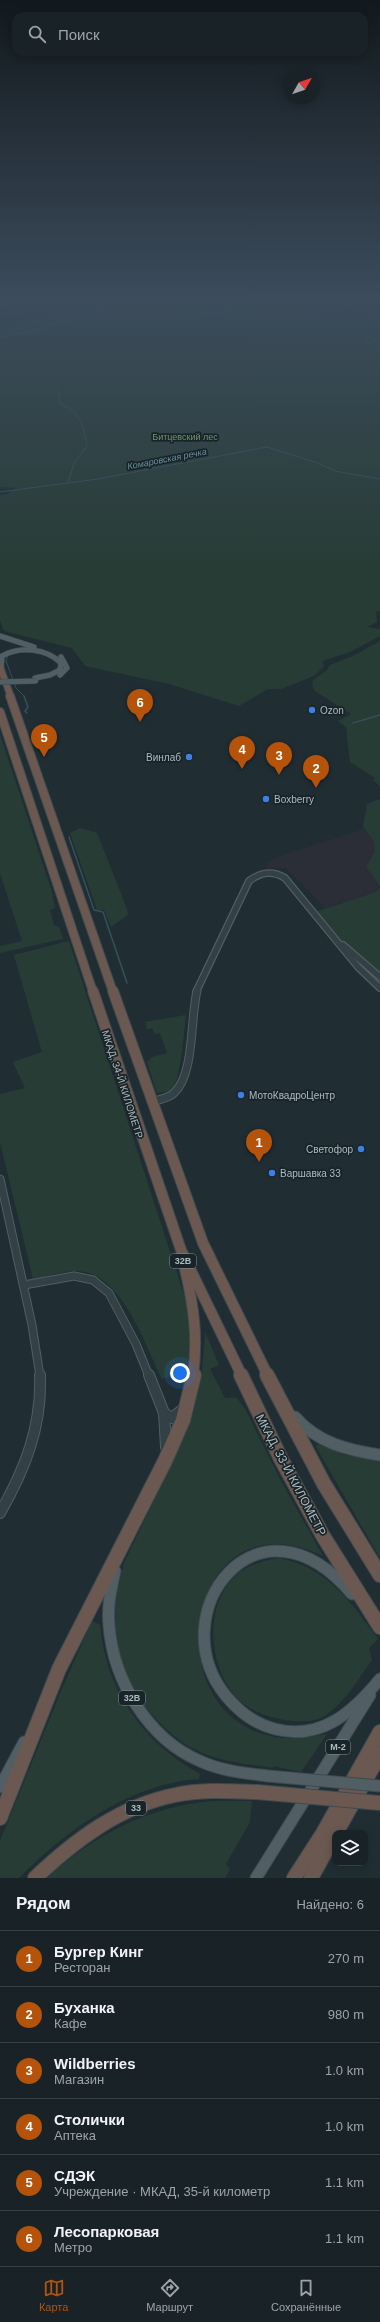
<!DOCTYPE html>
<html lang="ru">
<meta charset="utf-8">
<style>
body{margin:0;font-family:Arial,sans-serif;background:#212a2f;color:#f1f3f6}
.controls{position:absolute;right:12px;bottom:12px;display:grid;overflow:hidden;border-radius:8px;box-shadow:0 2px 10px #0003}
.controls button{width:36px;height:36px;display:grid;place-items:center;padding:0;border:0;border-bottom:1px solid #363f44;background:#182227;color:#f1f3f6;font:20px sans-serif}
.compass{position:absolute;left:284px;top:68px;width:36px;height:36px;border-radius:50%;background:#182227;box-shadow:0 2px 10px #0003;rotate:50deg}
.you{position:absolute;left:180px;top:1373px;width:14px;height:14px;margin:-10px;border:3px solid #fff;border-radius:50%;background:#1a73e8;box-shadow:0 0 0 6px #1a73e833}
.badge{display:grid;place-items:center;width:26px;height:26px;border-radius:50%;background:#b45309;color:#fff;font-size:13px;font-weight:700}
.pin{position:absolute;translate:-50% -33px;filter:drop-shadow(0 1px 2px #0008)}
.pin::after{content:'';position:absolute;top:21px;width:14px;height:12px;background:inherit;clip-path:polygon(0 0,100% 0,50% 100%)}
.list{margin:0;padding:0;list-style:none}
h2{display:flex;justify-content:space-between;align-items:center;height:52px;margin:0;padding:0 16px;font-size:17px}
h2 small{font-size:13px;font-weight:400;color:#9fa4a7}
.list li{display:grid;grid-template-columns:26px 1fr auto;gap:12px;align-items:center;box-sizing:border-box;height:56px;padding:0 16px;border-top:1px solid #363f44}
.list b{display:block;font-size:15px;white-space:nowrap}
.list p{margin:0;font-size:13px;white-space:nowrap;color:#9fa4a7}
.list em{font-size:13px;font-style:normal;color:#9fa4a7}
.icon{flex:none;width:22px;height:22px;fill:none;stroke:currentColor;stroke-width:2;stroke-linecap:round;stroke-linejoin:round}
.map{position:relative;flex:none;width:380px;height:1878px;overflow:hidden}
.search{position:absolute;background:#182227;box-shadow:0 2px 10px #0003;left:12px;right:12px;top:12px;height:44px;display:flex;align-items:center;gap:10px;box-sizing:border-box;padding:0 14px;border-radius:12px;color:#9fa4a7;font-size:15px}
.sheet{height:388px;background:#182227}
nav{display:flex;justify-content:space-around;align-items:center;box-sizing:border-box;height:56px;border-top:1px solid #363f44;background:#182227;font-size:11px;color:#9fa4a7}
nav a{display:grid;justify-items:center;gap:2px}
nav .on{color:#b45309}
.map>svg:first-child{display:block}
.medical{fill:#2b2d37}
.green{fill:#283c36}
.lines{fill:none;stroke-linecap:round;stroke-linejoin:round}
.stream-far1{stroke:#35505a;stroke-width:1}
.stream{stroke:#35505a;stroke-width:1.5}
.minor-far3-casing{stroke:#515e63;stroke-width:4}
.minor-far2-casing{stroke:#515e63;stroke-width:8}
.minor-far1-casing{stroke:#515e63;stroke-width:9}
.minor-casing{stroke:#515e63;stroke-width:12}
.major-far1-casing{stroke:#3d494e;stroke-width:6}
.major-casing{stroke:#3d494e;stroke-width:13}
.highway-far3-casing{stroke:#3e4a4f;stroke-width:8}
.highway-far2-casing{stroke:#3e4a4f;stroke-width:10}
.highway-far1-casing{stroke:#3e4a4f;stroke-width:12}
.highway-casing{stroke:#3e4a4f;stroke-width:16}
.minor-far3{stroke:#334045;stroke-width:3}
.minor-far2{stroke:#334045;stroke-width:5.5}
.minor-far1{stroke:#334045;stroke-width:7}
.minor{stroke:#334045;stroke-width:10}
.major-far1{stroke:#515f65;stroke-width:5}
.major{stroke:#515f65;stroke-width:11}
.highway-far3{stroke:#6b5951;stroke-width:6}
.highway-far2{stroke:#6b5951;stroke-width:8}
.highway-far1{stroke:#6b5951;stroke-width:10}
.highway{stroke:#6b5951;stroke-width:14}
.major-bridge-far1-casing{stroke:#3d494e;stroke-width:6;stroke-linecap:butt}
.major-bridge-casing{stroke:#3d494e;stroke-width:13;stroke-linecap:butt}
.highway-bridge-casing{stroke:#3e4a4f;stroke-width:16;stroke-linecap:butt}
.major-bridge-far1{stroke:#515f65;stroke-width:5}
.major-bridge{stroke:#515f65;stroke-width:11}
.highway-bridge{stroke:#6b5951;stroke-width:14}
.shop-dot{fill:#3f7fe0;stroke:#192429;stroke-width:1.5}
.labels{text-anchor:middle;stroke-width:3.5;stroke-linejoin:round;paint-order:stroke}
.far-park-label{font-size:9px;fill:#70966f;stroke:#192429}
.far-water-label{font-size:9px;font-style:italic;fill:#68909f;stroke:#192429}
.shield{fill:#192429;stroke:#818e94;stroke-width:1}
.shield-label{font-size:9px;font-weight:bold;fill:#adbbc2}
.poi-label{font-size:10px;fill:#adbbc2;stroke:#192429;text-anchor:start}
.street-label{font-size:10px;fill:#adbbc2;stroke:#192429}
.near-street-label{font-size:12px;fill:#adbbc2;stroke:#192429}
</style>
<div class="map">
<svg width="380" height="1878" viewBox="0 0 380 1878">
<rect width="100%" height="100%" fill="#202e34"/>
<path class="medical" d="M364 829 374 841 375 851 371 860 380 886 376 892 326 908 286 868H266L268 862 278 857Z"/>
<g class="green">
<path d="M113 299H325L302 303 325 317 373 319 346 307 352 301 343 299 342 301 348 304 345 307 329 299H380V611L376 612 377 622 367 627 380 629V636L350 652 322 661 324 666 314 676 281 689H268L239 706 169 684 85 666 72 648 4 631 0 620V495L8 494 16 488 0 487V328L22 322 24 319H44L43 316 59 313 57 310 64 312 96 302H112Z"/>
<path d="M380 641V786L373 780 375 778 350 762 346 727 338 721 351 714 315 691 312 686 313 680 326 671 330 665 355 655Z"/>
<path d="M0 734 52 892 55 908 50 910 54 925 59 927 63 939 0 953V946L22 941 0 873Z"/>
<path d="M380 799V886L366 867 375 851 374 841 363 827 367 804Z"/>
<path d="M80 828 97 833 127 909 128 915 111 927 104 910H97L70 833Z"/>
<path d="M380 887V974L339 939 317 915 318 911 376 892Z"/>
<path d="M69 941 188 1307 192 1328 190 1367 162 1379C145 1345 122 1273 78 1271 63 1271 47 1276 33 1279L0 1142V1094L25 1088 13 1062 42 1052 14 955Z"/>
<path d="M186 1015C184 1029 181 1080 172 1089 168 1092 162 1092 157 1093L147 1062 152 1057 167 1053 160 1033 155 1034 152 1028 147 1029 145 1022Z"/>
<path d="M205 1332 219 1365 210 1369 225 1398H237L245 1409 281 1481 323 1556C187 1490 150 1715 275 1737 292 1740 310 1737 327 1734L301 1772 273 1766V1768C248 1764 220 1762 196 1750 183 1744 171 1734 160 1723 115 1677 105 1621 125 1561L183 1439 192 1417 202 1372Z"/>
<path d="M318 1444 346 1455 380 1461V1558L316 1447Z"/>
<path d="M278 1558C326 1566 351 1602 378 1639L369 1648 372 1660C359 1678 345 1702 326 1715 315 1723 297 1722 285 1720 266 1717 247 1710 234 1695 209 1664 204 1608 234 1577 245 1566 262 1561 278 1558Z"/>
<path d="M92 1621 100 1625C105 1689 144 1744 200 1774L199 1779C131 1783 66 1830 19 1878H0V1841L61 1691Z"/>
<path d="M213 1801H252L250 1822 226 1864 230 1870 225 1878H47C94 1835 149 1806 213 1801Z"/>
</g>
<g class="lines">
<g class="stream-far1">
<path d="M75 317 130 299"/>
<path d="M0 337 27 332 74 318H163L220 312 236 307"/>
<path d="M365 341 364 339 371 338 377 341 369 343 366 341"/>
<path d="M58 389 60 404C80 411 84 427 87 446L74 463 68 483"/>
<path d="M0 492 98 479 267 447 318 463 335 471 380 479"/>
<path d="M8 655 6 661 16 688 25 697"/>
</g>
<g class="stream">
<path d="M24 696 28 707 25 711 27 713"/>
<path d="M353 723 380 715"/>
<path d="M69 837 94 910 103 912 127 983"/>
</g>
<g class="minor-far3-casing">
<g id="minor-far3">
<path d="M359 299H368"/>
<path d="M0 305 32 299"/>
</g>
</g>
<g class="minor-far2-casing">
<g id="minor-far2">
<path d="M343 945 380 977"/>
<path d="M196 992 249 881C261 872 272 870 285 878L358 967 380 988"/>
</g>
</g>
<g class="minor-far1-casing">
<g id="minor-far1">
<path d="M151 1102C158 1100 169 1098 174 1093 195 1073 190 1019 197 991"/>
<path d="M0 1179 32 1325 40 1376"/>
<path d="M24 1285 74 1276 93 1280 109 1293 136 1344 149 1376"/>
</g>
</g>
<g class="minor-casing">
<g id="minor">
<path d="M149 1375 164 1413 166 1447"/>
<path d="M164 1413 172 1418 182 1410"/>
<path d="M0 1513C25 1469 42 1427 40 1375"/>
</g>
</g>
<g class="major-far1-casing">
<g id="major-far1">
<path d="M0 636 34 647"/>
<path d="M1 670 2 656C20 646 46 648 61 663L60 670 50 675 35 678"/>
<path d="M60 675 67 668 61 657"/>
</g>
</g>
<g class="major-casing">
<g id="major">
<path d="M295 1417C318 1443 347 1450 380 1455"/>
<path d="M115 1571C111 1589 107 1607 109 1625 113 1680 148 1739 200 1761 221 1771 245 1773 268 1776"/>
<path d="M352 1594C259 1483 159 1613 226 1696 240 1713 255 1724 275 1729 321 1741 353 1712 380 1679"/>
<path d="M0 1787 24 1742"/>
<path d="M256 1878 370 1695"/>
</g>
</g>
<g class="highway-far3-casing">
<path id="highway-far3" d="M0 667 11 697"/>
</g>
<g class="highway-far2-casing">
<g id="highway-far2">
<path d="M10 696 113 992"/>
<path d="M0 712 93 992"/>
</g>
</g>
<g class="highway-far1-casing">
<g id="highway-far1">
<path d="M93 991 181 1250 242 1376"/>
<path d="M113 991 203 1243 268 1376"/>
<path d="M185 1269C194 1308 198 1337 193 1376"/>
</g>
</g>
<g class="highway-casing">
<g id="highway">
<path d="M241 1375 281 1459 323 1536 380 1627"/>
<path d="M267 1375 324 1484 380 1575"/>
<path d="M0 1818 59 1669 165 1461 183 1420 194 1375"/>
<path d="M35 1878C75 1840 120 1806 175 1795 202 1789 230 1791 257 1792"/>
<path d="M294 1878 323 1833 380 1732"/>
<path d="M311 1878 380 1754"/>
</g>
</g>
<use href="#minor-far3" class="minor-far3"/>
<use href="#minor-far2" class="minor-far2"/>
<use href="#minor-far1" class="minor-far1"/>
<use href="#minor" class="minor"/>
<use href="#major-far1" class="major-far1"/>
<use href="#major" class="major"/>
<use href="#highway-far3" class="highway-far3"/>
<use href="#highway-far2" class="highway-far2"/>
<use href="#highway-far1" class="highway-far1"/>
<use href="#highway" class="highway"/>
<g class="major-bridge-far1-casing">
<path id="major-bridge-far1" d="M0 682 36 681"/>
</g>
<g class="major-bridge-casing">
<path id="major-bridge" d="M268 1776 380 1786"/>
</g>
<g class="highway-bridge-casing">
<path id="highway-bridge" d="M257 1792 380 1803"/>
</g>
<use href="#major-bridge-far1" class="major-bridge-far1"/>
<use href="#major-bridge" class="major-bridge"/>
<use href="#highway-bridge" class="highway-bridge"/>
</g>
<linearGradient id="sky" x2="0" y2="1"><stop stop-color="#12191d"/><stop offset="0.53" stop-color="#3c4c5c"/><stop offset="1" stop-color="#3c4c5c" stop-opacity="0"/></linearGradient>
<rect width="380" height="562" fill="url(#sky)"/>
<g class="shop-dot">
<circle cx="312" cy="710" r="4"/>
<circle cx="189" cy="757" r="4"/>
<circle cx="266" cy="799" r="4"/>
<circle cx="241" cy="1095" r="4"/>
<circle cx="361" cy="1149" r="4"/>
<circle cx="272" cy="1173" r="4"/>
</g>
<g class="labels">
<g class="far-park-label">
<text x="185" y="440">Битцевский лес</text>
</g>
<g class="far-water-label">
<text transform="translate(167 459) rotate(-11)" y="3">Комаровская речка</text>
</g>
<g class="shield">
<rect x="170" y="1254" width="26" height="14" rx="3"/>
<rect x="119" y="1691" width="26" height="14" rx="3"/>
<rect x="326" y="1740" width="24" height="14" rx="3"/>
<rect x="126" y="1801" width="20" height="14" rx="3"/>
</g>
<g class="shield-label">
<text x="183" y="1264">32B</text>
<text x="132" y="1701">32B</text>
<text x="338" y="1750">М-2</text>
<text x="136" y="1811">33</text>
</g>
<g class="poi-label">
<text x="320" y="714">Ozon</text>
<text x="181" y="761" text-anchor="end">Винлаб</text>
<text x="274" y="803">Boxberry</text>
<text x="249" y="1099">МотоКвадроЦентр</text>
<text x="353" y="1153" text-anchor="end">Светофор</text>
<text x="280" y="1177">Варшавка 33</text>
</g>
<g class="street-label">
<text transform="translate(123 1084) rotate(72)" y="4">МКАД, 34-Й КИЛОМЕТР</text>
</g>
<g class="near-street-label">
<text transform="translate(291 1475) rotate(62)" y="4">МКАД, 33-Й КИЛОМЕТР</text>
</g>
</g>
</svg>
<div class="controls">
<button><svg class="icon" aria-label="layers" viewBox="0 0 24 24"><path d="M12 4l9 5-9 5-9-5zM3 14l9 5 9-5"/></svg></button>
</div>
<svg class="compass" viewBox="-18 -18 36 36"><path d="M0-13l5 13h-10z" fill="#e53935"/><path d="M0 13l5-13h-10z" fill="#9fa4a7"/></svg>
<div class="you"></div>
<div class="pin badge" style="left:259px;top:1162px">1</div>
<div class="pin badge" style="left:316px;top:788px">2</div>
<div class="pin badge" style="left:279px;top:775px">3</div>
<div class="pin badge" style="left:242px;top:769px">4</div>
<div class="pin badge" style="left:44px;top:757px">5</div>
<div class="pin badge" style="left:140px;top:722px">6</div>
<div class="search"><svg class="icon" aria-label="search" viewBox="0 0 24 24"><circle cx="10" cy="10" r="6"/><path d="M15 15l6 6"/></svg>Поиск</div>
</div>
<section class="sheet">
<h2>Рядом<small>Найдено: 6</small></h2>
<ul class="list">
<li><span class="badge">1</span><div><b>Бургер Кинг</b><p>Ресторан</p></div><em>270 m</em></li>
<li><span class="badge">2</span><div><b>Буханка</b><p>Кафе</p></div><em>980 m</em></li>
<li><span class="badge">3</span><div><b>Wildberries</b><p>Магазин</p></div><em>1.0 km</em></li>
<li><span class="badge">4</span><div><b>Столички</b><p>Аптека</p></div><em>1.0 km</em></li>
<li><span class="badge">5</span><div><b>СДЭК</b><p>Учреждение · МКАД, 35-й километр</p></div><em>1.1 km</em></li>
<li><span class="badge">6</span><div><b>Лесопарковая</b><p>Метро</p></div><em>1.1 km</em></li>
</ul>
</section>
<nav>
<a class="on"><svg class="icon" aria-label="map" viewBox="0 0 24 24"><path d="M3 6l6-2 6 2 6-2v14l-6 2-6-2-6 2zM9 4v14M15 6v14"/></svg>Карта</a>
<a><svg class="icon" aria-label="directions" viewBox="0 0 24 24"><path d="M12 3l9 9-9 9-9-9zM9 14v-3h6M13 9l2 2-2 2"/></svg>Маршрут</a>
<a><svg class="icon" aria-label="saved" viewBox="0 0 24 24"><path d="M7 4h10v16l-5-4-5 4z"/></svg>Сохранённые</a>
</nav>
